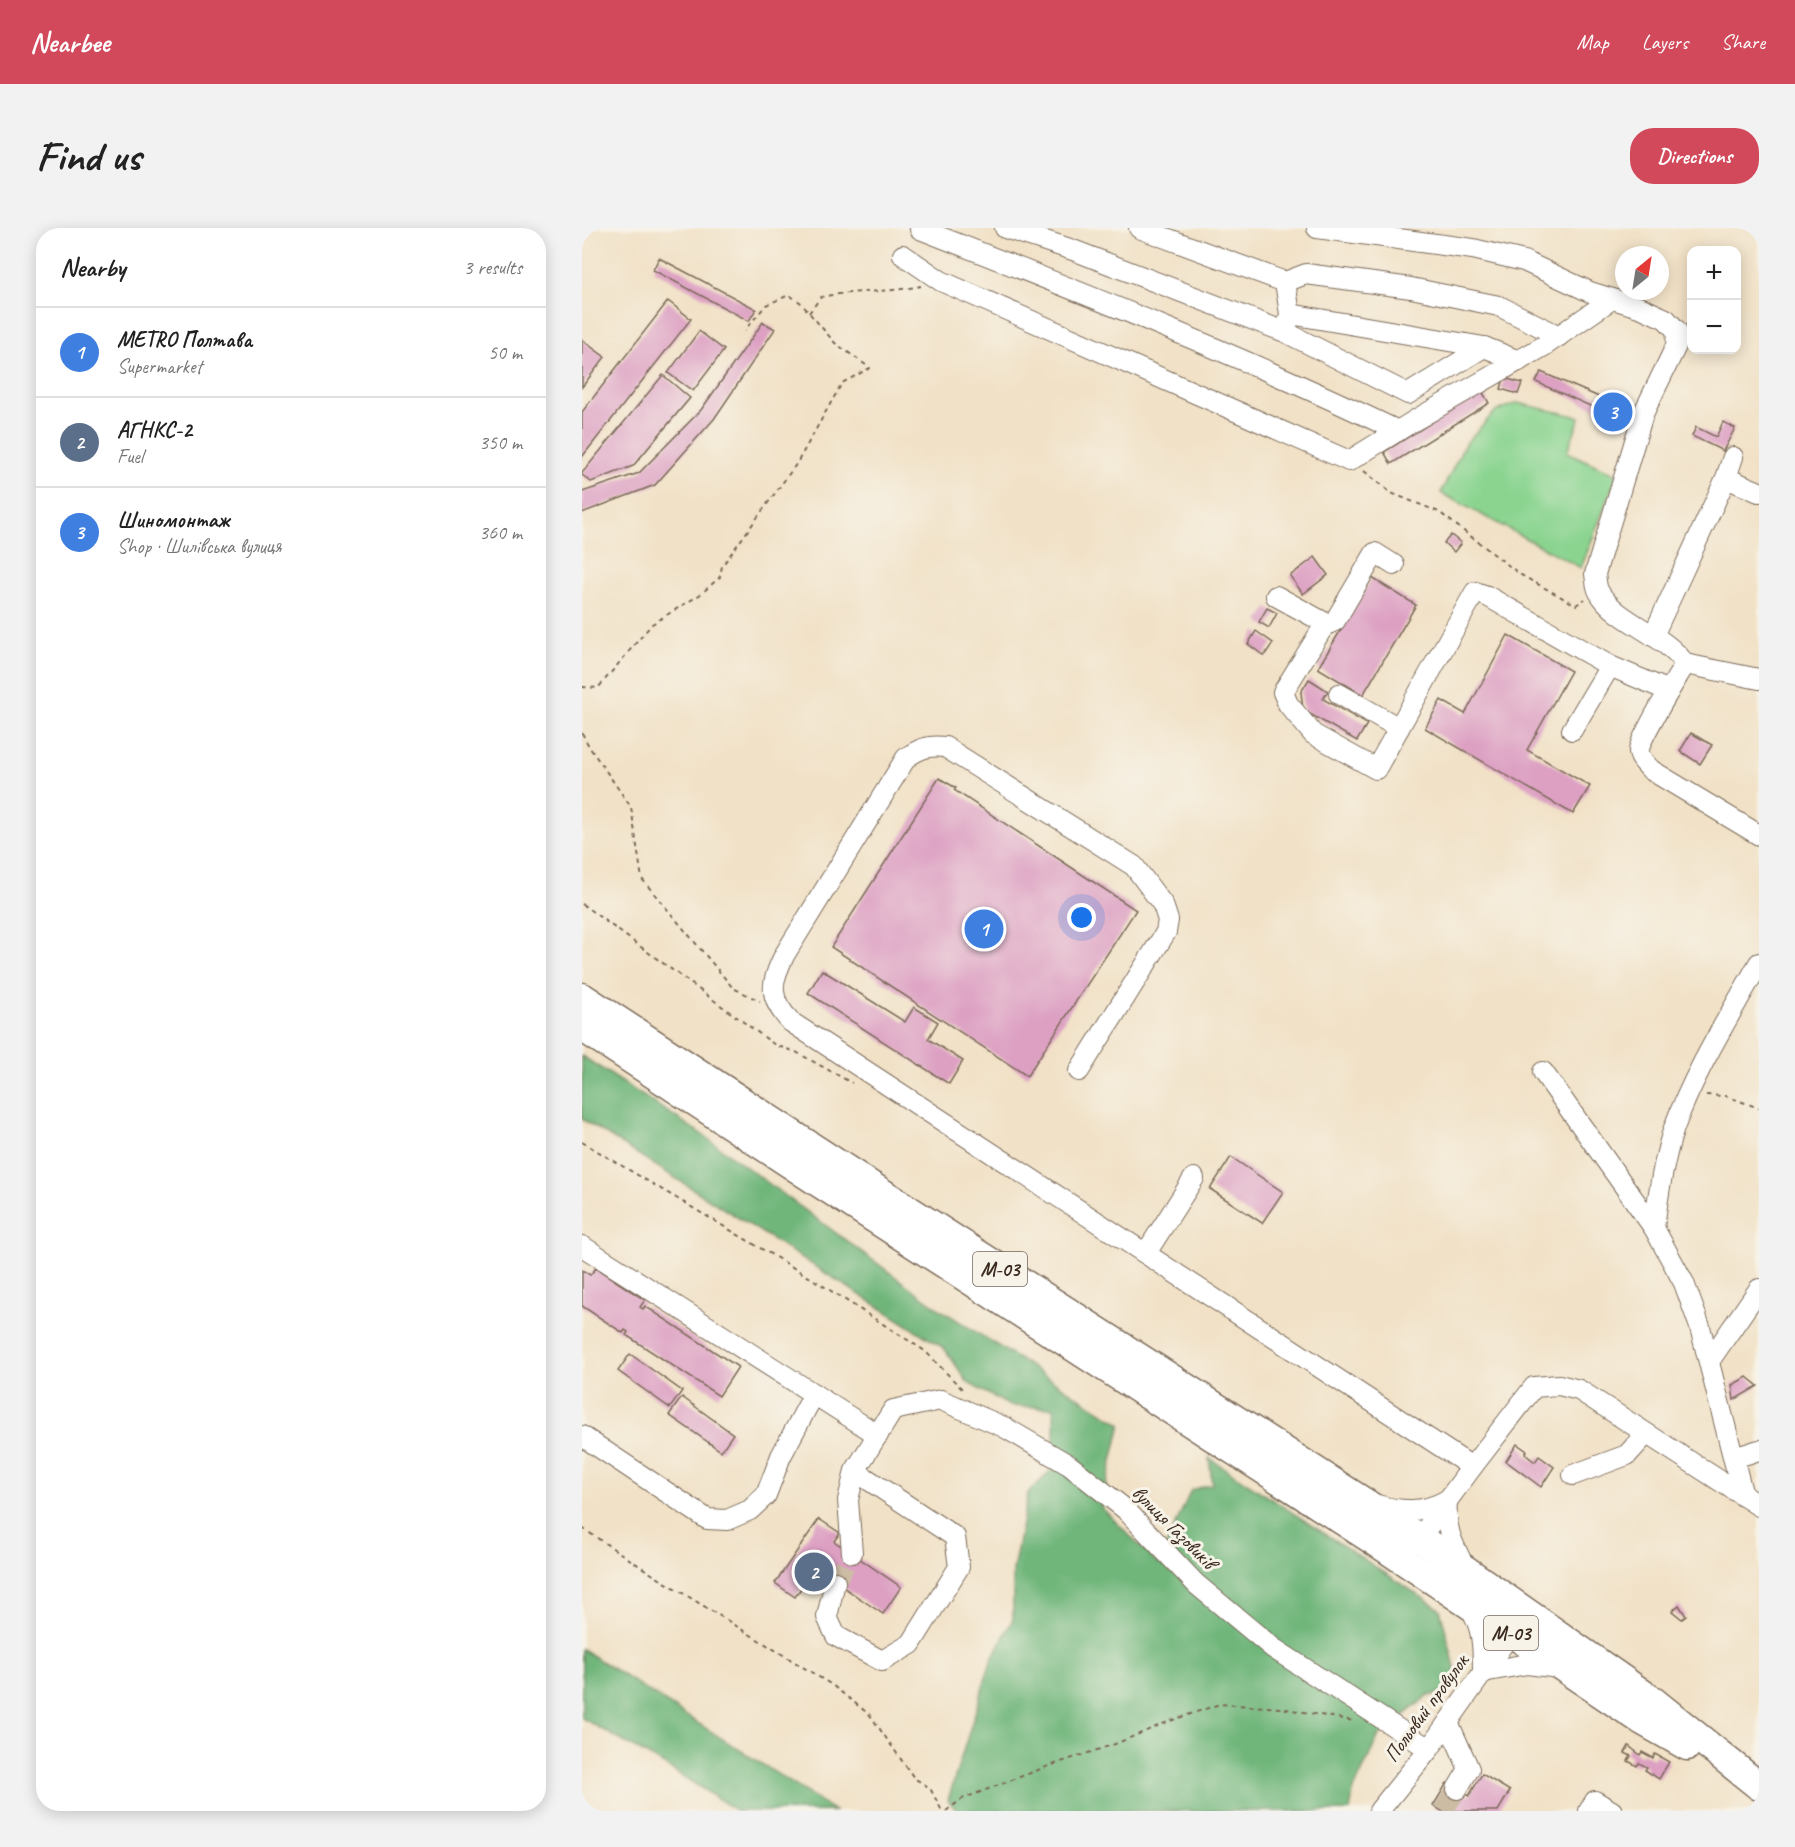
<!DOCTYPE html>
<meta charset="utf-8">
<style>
body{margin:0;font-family:Caveat,sans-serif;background:#f2f2f2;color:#222}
.controls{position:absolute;right:18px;top:18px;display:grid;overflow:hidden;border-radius:12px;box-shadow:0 3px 15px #0003}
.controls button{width:54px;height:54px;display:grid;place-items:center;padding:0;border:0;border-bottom:2px solid #e0e0e0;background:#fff;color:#222;font:30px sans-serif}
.compass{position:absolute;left:1033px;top:18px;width:54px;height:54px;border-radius:50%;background:#fff;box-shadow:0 3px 15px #0003;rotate:30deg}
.you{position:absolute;left:500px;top:690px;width:21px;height:21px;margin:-15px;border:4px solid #fff;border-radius:50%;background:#1a73e8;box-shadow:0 0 0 9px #1a73e833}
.badge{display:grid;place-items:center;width:39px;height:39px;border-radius:50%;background:#d1495b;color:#fff;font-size:20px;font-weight:700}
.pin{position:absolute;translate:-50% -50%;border:3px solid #fff;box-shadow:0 2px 6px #0006}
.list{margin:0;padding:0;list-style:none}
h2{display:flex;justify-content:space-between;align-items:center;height:78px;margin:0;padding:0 24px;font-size:26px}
h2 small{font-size:20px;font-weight:400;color:#767676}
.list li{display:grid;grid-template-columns:39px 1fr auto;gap:18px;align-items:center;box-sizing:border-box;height:90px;padding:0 24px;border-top:2px solid #e0e0e0}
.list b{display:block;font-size:22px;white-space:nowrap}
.list p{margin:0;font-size:20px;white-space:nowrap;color:#767676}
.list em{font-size:20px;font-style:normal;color:#767676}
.map{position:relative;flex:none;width:1177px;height:1583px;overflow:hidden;border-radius:24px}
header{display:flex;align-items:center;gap:36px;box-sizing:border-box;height:84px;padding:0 30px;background:#d1495b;color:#fff}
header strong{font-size:28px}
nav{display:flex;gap:33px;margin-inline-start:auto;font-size:21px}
.intro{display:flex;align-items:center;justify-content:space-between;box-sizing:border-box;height:144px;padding:0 36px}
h1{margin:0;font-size:42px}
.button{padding:15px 27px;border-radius:24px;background:#d1495b;color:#fff;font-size:21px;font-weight:700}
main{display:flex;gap:36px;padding:0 36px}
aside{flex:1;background:#fff;border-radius:24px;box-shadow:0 3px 15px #0003}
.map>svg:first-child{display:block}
.green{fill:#8ad490;stroke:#627f57;stroke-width:1.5}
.forest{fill:#6fb67a;stroke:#55704c;stroke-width:1.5}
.building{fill:#dda0c3}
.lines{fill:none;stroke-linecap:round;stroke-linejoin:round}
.minor-tunnel{stroke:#cdbca4;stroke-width:20;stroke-dasharray:20 10;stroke-linecap:butt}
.minor-casing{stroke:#7b6a59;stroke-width:22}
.highway-casing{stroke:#7b6a59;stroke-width:31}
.path{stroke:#7b6a59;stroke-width:2;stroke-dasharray:4.5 4.5;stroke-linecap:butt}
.minor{stroke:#fff;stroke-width:20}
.highway{stroke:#fff;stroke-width:28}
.labels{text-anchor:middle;stroke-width:6;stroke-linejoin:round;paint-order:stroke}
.shield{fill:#f7f3e8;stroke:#73665b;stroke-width:1.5}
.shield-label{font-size:20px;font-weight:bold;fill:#3b2a1e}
.street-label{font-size:21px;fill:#3b2a1e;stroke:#f7f3e8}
</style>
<header>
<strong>Nearbee</strong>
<nav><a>Map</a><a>Layers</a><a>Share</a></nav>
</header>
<div class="intro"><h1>Find us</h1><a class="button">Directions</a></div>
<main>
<aside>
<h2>Nearby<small>3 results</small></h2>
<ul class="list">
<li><span class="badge" style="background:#3f7fe0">1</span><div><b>METRO Полтава</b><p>Supermarket</p></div><em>50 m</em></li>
<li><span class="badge" style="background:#5c6f8a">2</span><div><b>АГНКС-2</b><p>Fuel</p></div><em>350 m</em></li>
<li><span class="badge" style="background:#3f7fe0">3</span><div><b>Шиномонтаж</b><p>Shop · Шилівська вулиця</p></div><em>360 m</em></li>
</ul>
</aside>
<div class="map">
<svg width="1177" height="1583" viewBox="0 0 1177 1583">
<rect width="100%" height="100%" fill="#f7f3e8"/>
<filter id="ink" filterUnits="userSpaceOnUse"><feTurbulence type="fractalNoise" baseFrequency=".0167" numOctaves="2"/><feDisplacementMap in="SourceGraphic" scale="12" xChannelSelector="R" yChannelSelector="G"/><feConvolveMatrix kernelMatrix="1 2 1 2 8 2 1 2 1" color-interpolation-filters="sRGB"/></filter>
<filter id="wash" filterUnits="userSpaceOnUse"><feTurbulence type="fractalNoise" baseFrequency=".008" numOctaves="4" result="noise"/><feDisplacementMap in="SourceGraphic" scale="24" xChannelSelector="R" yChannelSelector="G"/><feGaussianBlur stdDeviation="1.35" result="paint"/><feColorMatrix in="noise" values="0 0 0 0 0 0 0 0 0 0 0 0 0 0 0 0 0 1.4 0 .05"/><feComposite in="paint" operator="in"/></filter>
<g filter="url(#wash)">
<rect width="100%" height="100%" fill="#f1e1c6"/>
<path class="green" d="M935 175 998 189 985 224 1035 247 999 340 859 265 883 216 913 184Z"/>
<g class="forest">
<path d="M0 828 118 905 356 1080 539 1196 519 1279 576 1336 609 1262 630 1256 627 1230 858 1381 874 1443 861 1464 846 1468 797 1507 771 1564 768 1583H375L366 1572 410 1430 431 1391V1342L446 1265 472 1240V1180L428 1178 386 1155 362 1120 0 891Z"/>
<path d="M0 1421 253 1583H155L91 1542 0 1490Z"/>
</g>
<g id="blocks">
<g class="building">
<path d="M77 30 174 81 167 93 71 42Z"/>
<path d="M86 73 109 91 0 229V184Z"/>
<path d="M181 94 193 101 132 191 73 257 0 285V264L57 245 119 182Z"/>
<path d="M117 103 142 122 111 163 86 145Z"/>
<path d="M0 112 23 129 0 159Z"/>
<path d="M959 144 1047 182 1042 193 954 154Z"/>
<path d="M81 147 108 170 51 238 9 254 0 247V245Z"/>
<path d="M922 150 940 155 936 166 919 161Z"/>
<path d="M900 163 907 175 809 236 802 224Z"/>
<path d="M1141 194 1153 200 1141 223 1110 208 1114 199 1134 209Z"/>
<path d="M869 307 879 315 872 324 862 315Z"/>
<path d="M733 329 746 347 721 366 708 348Z"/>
<path d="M790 350 834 377 781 467 736 440Z"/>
<path d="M685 380 695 385 687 400 677 394Z"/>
<path d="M674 403 691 415 682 428 666 416Z"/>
<path d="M926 407 989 443 945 522 1008 558 991 586 843 500 859 472 883 486Z"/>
<path d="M727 451 746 463 741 471 785 496 775 513 721 482 719 464Z"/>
<path d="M1109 505 1130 517 1118 536 1098 523Z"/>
<path d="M357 550 374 560 372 562 554 682 445 848 249 719Z"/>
<path d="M240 742 323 794 332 779 356 794 346 811 381 833 367 856 226 765Z"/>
<path d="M649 929 701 964 680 995 628 961Z"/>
<path d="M14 1040 63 1072 58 1079 61 1081 63 1078 156 1139 137 1168 44 1107 46 1104 43 1102 41 1105 0 1078V1042L8 1047Z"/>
<path d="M48 1126 100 1163 88 1180 36 1143Z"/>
<path d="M1165 1149 1176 1158 1152 1172 1150 1157Z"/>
<path d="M100 1169 151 1206 139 1223 87 1187Z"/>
<path d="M935 1216 945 1223 943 1226 953 1234 957 1228 972 1239 959 1259 924 1233Z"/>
<path d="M237 1291 258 1305 252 1313 319 1359 301 1386 233 1340 213 1369 193 1355Z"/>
<path d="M1097 1377 1104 1388 1100 1391 1090 1383Z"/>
<path d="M1047 1518 1058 1527 1060 1524 1071 1530 1073 1526 1087 1534 1077 1551 1063 1542 1065 1539 1057 1535 1055 1538 1046 1533 1049 1528 1043 1525Z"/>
<path d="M900 1546 928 1563 916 1583H860L851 1578 865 1555 887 1568Z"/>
</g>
</g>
</g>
<g filter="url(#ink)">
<use href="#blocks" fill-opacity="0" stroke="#7b6a59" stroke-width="1.5"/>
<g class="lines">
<g class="minor-tunnel">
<path d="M253 1354 270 1325"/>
<path d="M861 1583 875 1561"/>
</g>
<g class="minor-casing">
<g id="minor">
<path d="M423 0 491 22 703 104 826 166 902 119"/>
<path d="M557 0 703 54 708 86 705 98"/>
<path d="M735 0 891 21 942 33 1008 64 1060 80 1084 91 1095 103 1094 118 1061 186 1013 346C1014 352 1014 359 1017 364 1035 395 1082 405 1103 436 1095 450 1057 511 1057 523 1057 531 1064 536 1069 542L1177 607"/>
<path d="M338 1C499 64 660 128 816 203"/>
<path d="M321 27 359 53 767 233 835 191 962 118 1030 71"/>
<path d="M703 54 724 46 829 60 917 78 977 108"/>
<path d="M708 86 902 119 937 133"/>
<path d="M1144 250 1177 264"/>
<path d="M812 337 793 325 753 393 742 398 701 464 706 476 731 506 794 541 893 364 905 368 1028 438"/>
<path d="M694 368 745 396"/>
<path d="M1071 408 1144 250 1151 229"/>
<path d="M1103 436 1177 451"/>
<path d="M757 466 817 500"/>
<path d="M990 502 1028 438 1087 463"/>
<path d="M497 843 584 704 586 692 581 677 552 638 363 519C347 517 338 520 324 530L203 726C188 755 186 770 209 794L890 1239"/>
<path d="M961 844 1072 1000 1102 1055 1118 1099 1161 1268"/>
<path d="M1072 1000C1076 967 1081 933 1092 900 1113 842 1147 789 1177 735"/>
<path d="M0 1018 296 1207"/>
<path d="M564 1025 612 950"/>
<path d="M1128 1132 1177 1061"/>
<path d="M0 1208 125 1291 145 1292 168 1282 184 1267 199 1228 232 1166"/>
<path d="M1152 1230 1177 1222"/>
<path d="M991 1247 1045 1227 1064 1206"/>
<path d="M865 1272C863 1300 869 1313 882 1338"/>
<path d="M795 1277C820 1284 842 1285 865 1272"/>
<path d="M829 1316 838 1310 890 1239 952 1159 977 1157 997 1162 1177 1278"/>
<path d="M270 1325 266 1272 273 1243 311 1182 359 1172 422 1199 487 1237 543 1281 614 1356 691 1420 847 1521"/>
<path d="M253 1354 245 1389 254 1408 300 1433 329 1416 377 1339 373 1309 273 1243"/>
<path d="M887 1378C901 1399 901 1419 901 1444L945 1436 977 1440"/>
<path d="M866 1494 887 1541 875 1561"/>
<path d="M797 1583 847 1521 929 1405"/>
<path d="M1007 1583 1013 1573 1030 1583"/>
</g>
</g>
<g class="highway-casing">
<g id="highway">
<path d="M0 769 288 957 838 1310 1071 1473 1177 1558"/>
<path d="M0 799 239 956 800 1318 1059 1492 1105 1518"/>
</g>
</g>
<g class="path">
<path d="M227 85 239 69C272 62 306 65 339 58"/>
<path d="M782 243 809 265 857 284 939 347 994 377 1003 371"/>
<path d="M0 459 16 460 70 396 119 366 138 349 140 338 215 235 260 155 288 140 253 115 218 74 207 67 184 77 163 102"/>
<path d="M0 505 8 520 49 579 60 651 151 760 178 773"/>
<path d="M0 676 193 817 214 824 270 855"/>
<path d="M1124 867 1144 868 1177 880"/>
<path d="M0 914 232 1052 343 1123 383 1164"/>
<path d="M0 1300 73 1348 250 1457 288 1487 332 1550 348 1560 360 1583"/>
<path d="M364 1583 380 1571 464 1539 533 1516 588 1493 638 1476 699 1480 772 1493"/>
</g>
<use href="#minor" class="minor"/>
<use href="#highway" class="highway"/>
</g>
</g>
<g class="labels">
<g class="shield">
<rect x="391" y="1024" width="54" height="34" rx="4.5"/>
<rect x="902" y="1388" width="54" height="34" rx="4.5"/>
</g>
<g class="shield-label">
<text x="418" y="1048">М-03</text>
<text x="929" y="1412">М-03</text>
</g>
<g class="street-label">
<text transform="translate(592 1299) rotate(45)" y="7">вулиця Газовиків</text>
<text transform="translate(844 1480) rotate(-54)" y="7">Польовий провулок</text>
</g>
</g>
</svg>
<div class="controls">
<button>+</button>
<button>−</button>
</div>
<svg class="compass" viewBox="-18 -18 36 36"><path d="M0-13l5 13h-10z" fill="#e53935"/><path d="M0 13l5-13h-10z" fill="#767676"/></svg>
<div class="you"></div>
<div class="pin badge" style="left:402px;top:701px;background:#3f7fe0">1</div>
<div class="pin badge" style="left:232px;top:1344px;background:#5c6f8a">2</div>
<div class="pin badge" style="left:1031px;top:184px;background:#3f7fe0">3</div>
</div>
</main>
